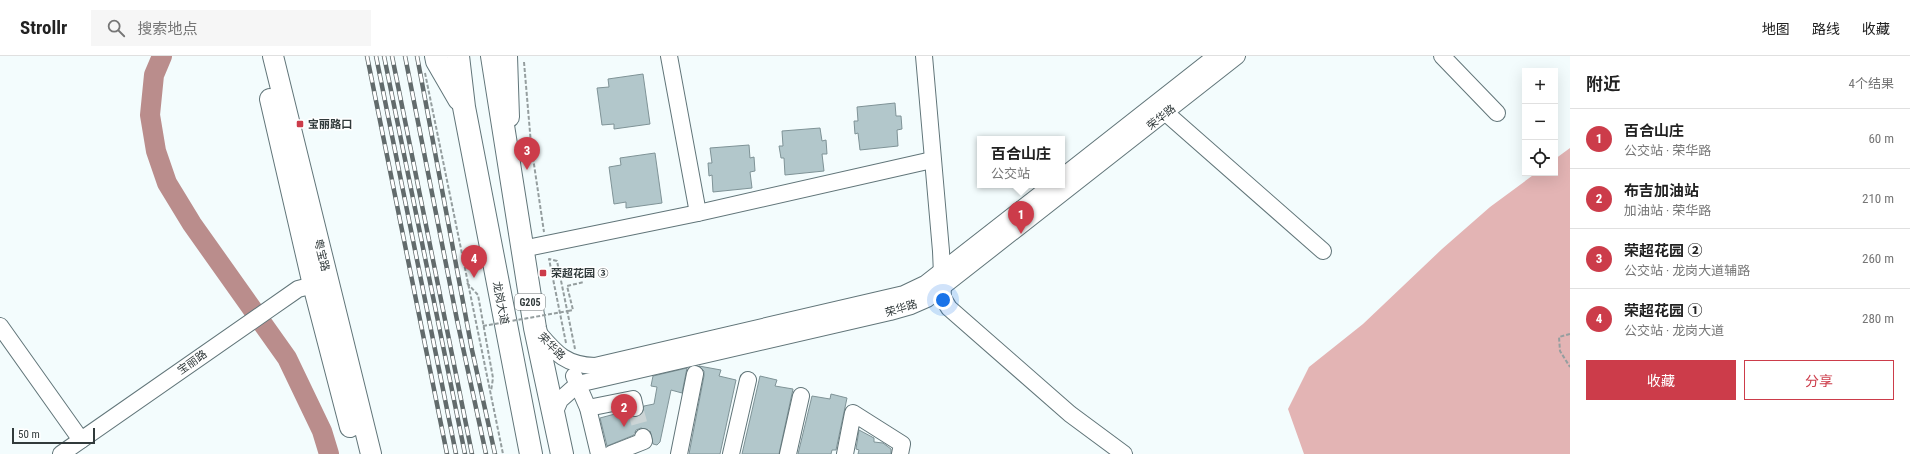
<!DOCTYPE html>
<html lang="zh">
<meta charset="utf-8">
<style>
body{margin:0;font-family:"Roboto Condensed","Noto Sans SC",sans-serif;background:#f6f6f6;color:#222}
.controls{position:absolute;right:12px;top:12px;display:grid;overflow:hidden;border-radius:0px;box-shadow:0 4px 16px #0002}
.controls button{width:36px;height:36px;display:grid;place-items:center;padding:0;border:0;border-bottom:1px solid #e0e0e0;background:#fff;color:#222;font:20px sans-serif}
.scale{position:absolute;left:12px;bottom:10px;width:83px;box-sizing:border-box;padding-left:4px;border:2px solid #313a3b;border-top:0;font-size:11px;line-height:14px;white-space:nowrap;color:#313a3b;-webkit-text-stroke:3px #fff;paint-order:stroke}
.you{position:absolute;left:943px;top:244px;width:14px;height:14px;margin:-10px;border:3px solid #fff;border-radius:50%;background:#1a73e8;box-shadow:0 0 0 6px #1a73e833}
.badge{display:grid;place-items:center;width:26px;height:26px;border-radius:50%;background:#cc3c4a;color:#fff;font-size:13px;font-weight:700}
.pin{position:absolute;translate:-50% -33px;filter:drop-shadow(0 1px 2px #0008)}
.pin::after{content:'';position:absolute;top:21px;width:14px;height:12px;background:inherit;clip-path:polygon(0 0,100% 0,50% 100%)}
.popup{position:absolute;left:977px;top:80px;width:88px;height:52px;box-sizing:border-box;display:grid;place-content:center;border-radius:0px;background:#fff;filter:drop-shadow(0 1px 3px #0005);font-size:13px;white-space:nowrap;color:#767676}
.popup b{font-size:15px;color:#222}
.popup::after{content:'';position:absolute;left:50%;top:100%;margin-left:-8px;border:8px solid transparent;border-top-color:#fff}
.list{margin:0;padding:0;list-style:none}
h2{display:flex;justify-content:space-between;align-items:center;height:52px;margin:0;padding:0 16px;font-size:17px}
h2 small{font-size:13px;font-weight:400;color:#767676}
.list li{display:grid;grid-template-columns:26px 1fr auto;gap:12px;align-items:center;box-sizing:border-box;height:60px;padding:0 16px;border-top:1px solid #e0e0e0}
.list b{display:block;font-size:15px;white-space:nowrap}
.list p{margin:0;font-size:13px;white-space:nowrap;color:#767676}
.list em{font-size:13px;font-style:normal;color:#767676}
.actions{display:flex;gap:8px;padding:12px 16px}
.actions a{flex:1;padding:9px 0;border:1px solid #cc3c4a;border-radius:0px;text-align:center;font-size:14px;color:#cc3c4a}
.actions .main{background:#cc3c4a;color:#fff}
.icon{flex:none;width:22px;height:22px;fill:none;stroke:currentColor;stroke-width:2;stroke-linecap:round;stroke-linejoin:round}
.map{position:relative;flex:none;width:1570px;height:398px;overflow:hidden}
header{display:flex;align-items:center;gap:24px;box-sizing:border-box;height:56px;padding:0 20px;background:#fff;border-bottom:1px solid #e0e0e0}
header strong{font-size:19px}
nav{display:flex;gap:22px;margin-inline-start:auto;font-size:14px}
.search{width:280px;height:36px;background:#f6f6f6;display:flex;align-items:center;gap:10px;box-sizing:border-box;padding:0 14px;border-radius:0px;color:#767676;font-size:15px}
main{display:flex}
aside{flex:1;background:#fff}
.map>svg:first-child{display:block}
.forest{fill:#e3b4b4}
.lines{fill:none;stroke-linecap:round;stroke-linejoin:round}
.river{stroke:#ba8d8c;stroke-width:20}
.building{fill:#b2c7cb;stroke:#7f9397}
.minor-tunnel{stroke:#ccd5d6;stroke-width:16;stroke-dasharray:16 8;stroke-linecap:butt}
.minor-casing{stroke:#617579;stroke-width:18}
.major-casing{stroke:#617579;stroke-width:22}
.highway-casing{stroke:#617579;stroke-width:24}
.path{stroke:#959e9f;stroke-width:2;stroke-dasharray:4 2;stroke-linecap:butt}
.minor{stroke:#fff;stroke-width:16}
.major{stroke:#fff;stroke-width:20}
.highway{stroke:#fff;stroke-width:22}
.rail-casing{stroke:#626b6c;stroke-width:4.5}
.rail{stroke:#fff;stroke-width:3;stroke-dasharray:9;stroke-linecap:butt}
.path-bridge{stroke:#959e9f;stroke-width:2;stroke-dasharray:4 2;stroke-linecap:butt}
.poi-dot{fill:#cc3c4a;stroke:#fff;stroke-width:1.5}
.labels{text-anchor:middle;stroke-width:3;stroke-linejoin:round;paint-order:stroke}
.shield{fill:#fff;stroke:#6f7576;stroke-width:1}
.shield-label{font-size:10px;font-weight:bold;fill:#313a3b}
.street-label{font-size:11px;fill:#313a3b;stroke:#fff}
.poi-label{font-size:11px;font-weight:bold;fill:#313a3b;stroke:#fff;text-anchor:start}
</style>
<header>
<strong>Strollr</strong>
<div class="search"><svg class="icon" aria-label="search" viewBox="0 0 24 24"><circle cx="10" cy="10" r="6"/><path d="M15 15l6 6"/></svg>搜索地点</div>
<nav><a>地图</a><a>路线</a><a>收藏</a></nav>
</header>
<main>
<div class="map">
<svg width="1570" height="398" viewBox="0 0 1570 398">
<rect width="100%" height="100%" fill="#f3fcfd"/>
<path class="forest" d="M1570 92V398H1304L1288 353 1309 311 1363 268 1442 193 1490 151 1536 117H1555V103Z"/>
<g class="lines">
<path class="river" d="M162 0 154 19 150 59 156 95 167 127 192 168 287 302 322 375 329 398"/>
</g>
<g class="building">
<path d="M643 18 650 68 614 73V68L602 69 597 32 609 31 608 23Z"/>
<path d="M895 47 896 60H901L902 73 897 74 898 90 860 94 858 77 855 78 854 65H858L857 51Z"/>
<path d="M820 72 822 85 826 84 827 98H822L824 115 785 119 784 102H781L779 90H783L782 75Z"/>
<path d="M749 89 750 102 754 101 755 115 750 116 752 132 713 136 712 119 709 120 708 107H712L710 92Z"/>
<path d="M655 97 662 147 626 152V146L614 148 609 111 621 109 620 102Z"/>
<path d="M699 310 721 314 719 320 736 324 720 398H689L704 320V315Z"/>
<path d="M687 312 682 337 671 334 660 386 657 389 653 388 650 375 641 372 636 374 634 379 607 390 600 362 626 355 633 361 641 359 644 350 654 348 657 331 651 330 653 320Z"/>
<path d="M760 320 777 324 775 330 793 333 779 398H742Z"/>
<path d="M831 338 847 342 836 394H832L831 398H798L812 340 830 343Z"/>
<path d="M859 374 874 382V386L883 387 891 393V398H858L859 394 856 393Z"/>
</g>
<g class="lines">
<path class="minor-tunnel" d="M635 352 643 381"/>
<g class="minor-casing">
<g id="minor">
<path d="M669 0 698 157"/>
<path d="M924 0 941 195 943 242 949 252 1070 358 1124 398"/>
<path d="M1442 0 1497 57"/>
<path d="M1166 57 1323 195"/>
<path d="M1062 121 1216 0"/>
<path d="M522 193 698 157 932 104"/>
<path d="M0 270 81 384"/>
<path d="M536 274C555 296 564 309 595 310L904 238 925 228 1052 129"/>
<path d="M574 320 588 352 599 398"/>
<path d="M588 352 633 343 635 352"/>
<path d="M553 360 560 344 578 328 890 256 911 250 927 243 1237 0"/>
<path d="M61 398 298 233 325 226"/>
<path d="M611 398 644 385 643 381"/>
<path d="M679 398 695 318"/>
<path d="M731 398 748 324"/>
<path d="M788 398 801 340"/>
<path d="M845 398 853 357 902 388 900 398"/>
</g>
</g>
<g class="major-casing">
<g id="major">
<path d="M273 0 371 398"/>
<path d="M507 0 509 61"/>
<path d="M270 43 313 229 350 371"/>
</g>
</g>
<g class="highway-casing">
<g id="highway">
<path d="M436 0 437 5 459 43"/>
<path d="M458 0 464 51 531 398"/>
<path d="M492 0 535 272 562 398"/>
</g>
</g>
<g class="path">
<path d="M524 6 531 88 544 176"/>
<path d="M425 17 503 398"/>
<path d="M467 227 478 239 493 322 491 335"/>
<path d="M568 255 573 254 567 230 584 226"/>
<path d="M1570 278 1559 281 1560 295 1570 311"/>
<path d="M566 287 549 203 557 205 575 293"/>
</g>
<use href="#minor" class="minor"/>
<use href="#major" class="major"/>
<use href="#highway" class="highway"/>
<g class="rail-casing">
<g id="rail">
<path d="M367 0 447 398"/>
<path d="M376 0 456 398"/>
<path d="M384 0 465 398"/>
<path d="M392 0 472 398"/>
<path d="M405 0 457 264 486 398"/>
<path d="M417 0 472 294 495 398"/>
</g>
</g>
<use href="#rail" class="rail"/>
<path class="path-bridge" d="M483 270 568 255"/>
</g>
<g class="poi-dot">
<rect x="296" y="64" width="8" height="8" rx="2"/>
<rect x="539" y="213" width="8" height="8" rx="2"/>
</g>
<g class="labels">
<rect class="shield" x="515" y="238" width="30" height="16" rx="3"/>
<g class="shield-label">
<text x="530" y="250">G205</text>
</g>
<g class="street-label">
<text transform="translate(1161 61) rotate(-38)" y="4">荣华路</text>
<text transform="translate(322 199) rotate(76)" y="4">粤宝路</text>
<text transform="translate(501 247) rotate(79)" y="4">龙岗大道</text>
<text transform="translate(901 252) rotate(-17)" y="4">荣华路</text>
<text transform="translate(552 290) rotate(45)" y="4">荣华路</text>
<text transform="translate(192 306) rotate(-35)" y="4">宝丽路</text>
</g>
<g class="poi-label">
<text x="308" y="72">宝丽路口</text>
<text x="551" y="221">荣超花园 ③</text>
</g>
</g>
</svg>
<div class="controls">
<button>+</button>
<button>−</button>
<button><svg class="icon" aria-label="locate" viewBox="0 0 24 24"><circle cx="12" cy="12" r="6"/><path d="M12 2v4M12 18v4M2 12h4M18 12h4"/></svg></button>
</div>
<div class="scale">50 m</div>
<div class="you"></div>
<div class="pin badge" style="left:1021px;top:178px">1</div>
<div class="popup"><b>百合山庄</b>公交站</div>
<div class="pin badge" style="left:624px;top:371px">2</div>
<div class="pin badge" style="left:527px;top:114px">3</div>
<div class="pin badge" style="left:474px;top:222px">4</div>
</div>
<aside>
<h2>附近<small>4个结果</small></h2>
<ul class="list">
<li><span class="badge">1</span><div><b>百合山庄</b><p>公交站 · 荣华路</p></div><em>60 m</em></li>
<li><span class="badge">2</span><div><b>布吉加油站</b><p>加油站 · 荣华路</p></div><em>210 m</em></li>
<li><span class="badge">3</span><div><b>荣超花园 ②</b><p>公交站 · 龙岗大道辅路</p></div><em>260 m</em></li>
<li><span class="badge">4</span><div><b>荣超花园 ①</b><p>公交站 · 龙岗大道</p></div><em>280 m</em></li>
</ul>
<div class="actions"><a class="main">收藏</a><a>分享</a></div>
</aside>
</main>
